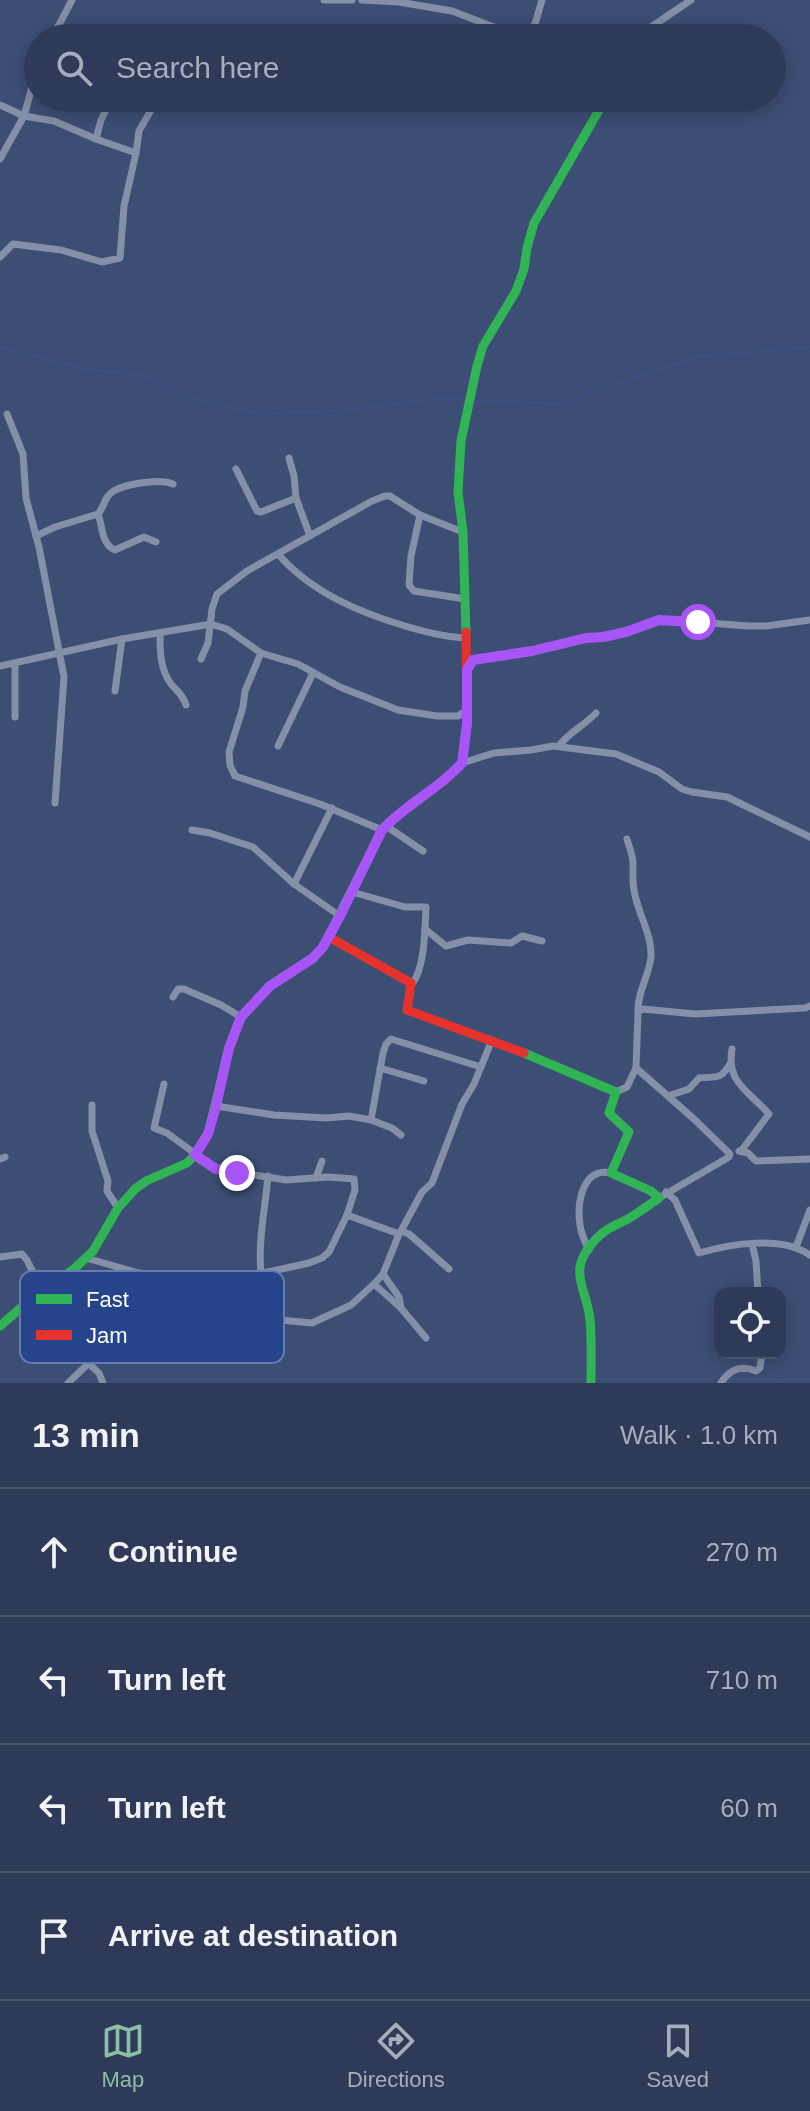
<!DOCTYPE html>
<meta charset="utf-8">
<style>
body{margin:0;font-family:Arial,sans-serif;background:#3a4561;color:#f1f3f6}
.controls{position:absolute;right:24px;bottom:24px;display:grid;overflow:hidden;border-radius:16px;box-shadow:0 4px 20px #0003}
.controls button{width:72px;height:72px;display:grid;place-items:center;padding:0;border:0;border-bottom:2px solid #49546e;background:#2e3a58;color:#f1f3f6;font:40px sans-serif}
.stop{position:absolute;width:24px;height:24px;margin:-18px;border:6px solid #a855f7;border-radius:50%;background:#fff}
.stop.end{background:#a855f7;border-color:#fff;box-shadow:0 2px 8px #0008}
.list{margin:0;padding:0;list-style:none}
h2{display:flex;justify-content:space-between;align-items:center;height:104px;margin:0;padding:0 32px;font-size:34px}
h2 small{font-size:26px;font-weight:400;color:#a7adba}
.list li{display:grid;grid-template-columns:52px 1fr auto;gap:24px;align-items:center;box-sizing:border-box;height:128px;padding:0 32px;border-top:2px solid #49546e}
.list b{display:block;font-size:30px;white-space:nowrap}
.list em{font-size:26px;font-style:normal;color:#a7adba}
.icon{flex:none;width:44px;height:44px;fill:none;stroke:currentColor;stroke-width:2;stroke-linecap:round;stroke-linejoin:round}
.map{position:relative;flex:none;width:810px;height:1383px;overflow:hidden}
.search{position:absolute;background:#2e3a58;box-shadow:0 4px 20px #0003;left:24px;right:24px;top:24px;height:88px;display:flex;align-items:center;gap:20px;box-sizing:border-box;padding:0 28px;border-radius:44px;color:#a7adba;font-size:30px}
.sheet{height:616px;background:#2e3a58}
nav{display:flex;justify-content:space-around;align-items:center;box-sizing:border-box;height:112px;border-top:2px solid #49546e;background:#2e3a58;font-size:22px;color:#a7adba}
nav a{display:grid;justify-items:center;gap:4px}
nav .on{color:#8abfa5}
.map>svg:first-child{display:block}
.lines{fill:none;stroke-linecap:round;stroke-linejoin:round}
.stream{stroke:#3c5285;stroke-width:2}
.street{stroke:#848fa8;stroke-width:7}
.fast{stroke:#30b455;stroke-width:9}
.jam{stroke:#e5322d;stroke-width:9}
.route{stroke:#a855f7;stroke-width:10}
.key{fill:#26448c;stroke:#677cae;stroke-width:2}
.key-label{font-size:22px;fill:#fff}
</style>
<div class="map">
<svg width="810" height="1383" viewBox="0 0 810 1383">
<rect width="100%" height="100%" fill="#3d4e75"/>
<g class="lines">
<g class="stream">
<path d="M0 347 85 369 145 376 199 400 261 414 350 410 445 398 465 399"/>
<path d="M475 400 561 404 697 357 810 347"/>
</g>
<g class="street">
<path d="M324 0H352"/>
<path d="M362 0 399 2 452 11 522 38"/>
<path d="M52 38 72 0"/>
<path d="M528 38 536 21 542 0"/>
<path d="M641 38 651 27 691 0"/>
<path d="M0 105 24 116 38 65"/>
<path d="M96 139 101 120 112 98"/>
<path d="M136 153 139 131 158 98"/>
<path d="M0 159 24 116 54 121 96 139 136 153 124 206 120 258 102 262 61 250 13 244 0 257"/>
<path d="M7 414 23 454 26 498 39 547 64 677 55 803"/>
<path d="M289 458 294 476 296 498 310 536"/>
<path d="M236 469 257 511 261 512 296 498"/>
<path d="M98 514C103 527 101 544 115 550L144 537 156 542"/>
<path d="M420 515 411 556 409 585 414 591 465 599"/>
<path d="M36 536 55 527 98 514C103 509 104 501 108 496 117 484 159 478 173 484"/>
<path d="M278 554C311 592 358 612 405 626 426 632 444 637 465 638"/>
<path d="M160 634C160 651 160 669 171 684 177 691 183 695 186 705"/>
<path d="M261 653 245 691 243 707 229 752 230 765 235 776 320 804 382 830"/>
<path d="M467 657 473 660 532 651 586 638 603 637 626 632 659 620H670L748 626H766L810 620"/>
<path d="M201 659 208 643 212 609 217 594 247 571 372 501 385 496H390L420 515 463 532"/>
<path d="M15 664V717"/>
<path d="M0 666 122 639 211 624 227 629 261 653 298 664 340 687 398 710 437 716H458L467 710"/>
<path d="M115 691 122 639"/>
<path d="M278 746 313 673"/>
<path d="M559 746C568 733 585 725 596 713"/>
<path d="M462 763 494 753 531 750 553 746 616 754 659 772 682 789 692 792 727 797 810 837"/>
<path d="M386 826 423 851"/>
<path d="M192 830 210 833 253 847 294 884 340 916"/>
<path d="M627 839C629 847 633 855 633 863 633 874 632 884 635 895 639 915 652 935 651 957 649 976 637 993 638 1012"/>
<path d="M294 884 332 808"/>
<path d="M352 892 405 907H426C425 928 425 968 412 984"/>
<path d="M425 929 446 946 468 940 511 943 522 936 542 941"/>
<path d="M173 997 178 989H184L221 1005 241 1017"/>
<path d="M732 1049C726 1083 749 1091 769 1114L741 1151"/>
<path d="M380 1068 424 1081"/>
<path d="M636 1068 638 1012 643 1009 695 1014 805 1008 810 1006"/>
<path d="M616 1092 627 1087 636 1068 694 1119 730 1154 729 1157 659 1198"/>
<path d="M668 1096 689 1089 699 1078C716 1076 720 1081 730 1064"/>
<path d="M92 1105V1131L108 1181 107 1191 118 1208"/>
<path d="M216 1106 274 1115 326 1118 349 1116 371 1120 392 1128 401 1135"/>
<path d="M371 1120 383 1053 386 1044 391 1039 481 1067"/>
<path d="M739 1151 748 1153 756 1161 810 1159"/>
<path d="M0 1159 5 1157"/>
<path d="M316 1178 322 1161"/>
<path d="M666 1192 675 1200 699 1253C730 1244 781 1235 810 1255"/>
<path d="M347 1215 399 1234 401 1231 409 1234 449 1269"/>
<path d="M401 1231 422 1192 432 1183 462 1104 474 1084 492 1040"/>
<path d="M399 1234 383 1274 374 1284 401 1308 426 1338"/>
<path d="M752 1244 756 1261 758 1293"/>
<path d="M796 1247 810 1210"/>
<path d="M589 1250C585 1242 581 1234 580 1225 576 1204 583 1166 611 1173"/>
<path d="M0 1257 22 1254 27 1260 42 1292"/>
<path d="M86 1258 139 1273 196 1281 236 1279 309 1263 322 1258 329 1252 347 1215 355 1190 354 1179 328 1177 286 1180 216 1169 167 1133 154 1128 164 1084"/>
<path d="M261 1274C258 1239 265 1210 268 1176"/>
<path d="M383 1274 399 1297 401 1308"/>
<path d="M224 1279 217 1312 221 1317H239L244 1321 270 1324 280 1320 312 1323 351 1305 374 1284"/>
<path d="M31 1299 66 1343 99 1373 103 1383"/>
<path d="M68 1383 88 1364"/>
<path d="M721 1383C730 1369 741 1365 756 1371L760 1368 762 1353"/>
</g>
<g class="fast">
<path d="M466 632 463 532 458 492 461 441 477 366 483 346 516 291 524 269 527 248 534 223 606 98"/>
<path d="M524 1053 616 1092 609 1113 629 1132 611 1173 651 1191 659 1198C649 1205 638 1213 628 1219 616 1225 605 1229 596 1239 565 1271 587 1287 590 1320 592 1341 591 1362 591 1383"/>
<path d="M0 1326 31 1299 74 1269 93 1251 118 1208 135 1189 146 1181 187 1163 195 1155 208 1134 229 1048 241 1017 270 986 313 958 323 947 362 870"/>
</g>
<g class="jam">
<path d="M362 870 382 830 402 812 444 781 462 763 467 724 466 632"/>
<path d="M329 937 411 983 407 1010 524 1053"/>
</g>
</g>
<g class="lines">
<path class="route" d="M237 1173 216 1169 195 1155 208 1134 216 1106 229 1048 241 1017 270 986 313 958 323 947 340 916 382 830C406 804 439 789 462 763L467 724V670L473 660 532 651 586 638 603 637 626 632 659 620 698 622"/>
</g>
<rect x="20" y="1271" width="264" height="92" rx="12" class="key"/>
<rect x="36" y="1294" width="36" height="10" fill="#30b455"/>
<rect x="36" y="1330" width="36" height="10" fill="#e5322d"/>
<g class="key-label">
<text x="86" y="1307">Fast</text>
<text x="86" y="1343">Jam</text>
</g>
</svg>
<div class="controls">
<button><svg class="icon" aria-label="locate" viewBox="0 0 24 24"><circle cx="12" cy="12" r="6"/><path d="M12 2v4M12 18v4M2 12h4M18 12h4"/></svg></button>
</div>
<div class="stop" style="left:698px;top:622px"></div>
<div class="stop end" style="left:237px;top:1173px"></div>
<div class="search"><svg class="icon" aria-label="search" viewBox="0 0 24 24"><circle cx="10" cy="10" r="6"/><path d="M15 15l6 6"/></svg>Search here</div>
</div>
<section class="sheet">
<h2>13 min<small>Walk · 1.0 km</small></h2>
<ul class="list">
<li><svg class="icon" aria-label="ahead" viewBox="0 0 24 24"><path d="M12 20V5M6 11l6-6 6 6"/></svg><div><b>Continue</b></div><em>270 m</em></li>
<li><svg class="icon" aria-label="left" viewBox="0 0 24 24"><path d="M17 20v-9H6M10 6l-5 5 5 5"/></svg><div><b>Turn left</b></div><em>710 m</em></li>
<li><svg class="icon" aria-label="left" viewBox="0 0 24 24"><path d="M17 20v-9H6M10 6l-5 5 5 5"/></svg><div><b>Turn left</b></div><em>60 m</em></li>
<li><svg class="icon" aria-label="arrive" viewBox="0 0 24 24"><path d="M6 21V4h12l-3 4 3 4H6"/></svg><div><b>Arrive at destination</b></div></li>
</ul>
</section>
<nav>
<a class="on"><svg class="icon" aria-label="map" viewBox="0 0 24 24"><path d="M3 6l6-2 6 2 6-2v14l-6 2-6-2-6 2zM9 4v14M15 6v14"/></svg>Map</a>
<a><svg class="icon" aria-label="directions" viewBox="0 0 24 24"><path d="M12 3l9 9-9 9-9-9zM9 14v-3h6M13 9l2 2-2 2"/></svg>Directions</a>
<a><svg class="icon" aria-label="saved" viewBox="0 0 24 24"><path d="M7 4h10v16l-5-4-5 4z"/></svg>Saved</a>
</nav>
